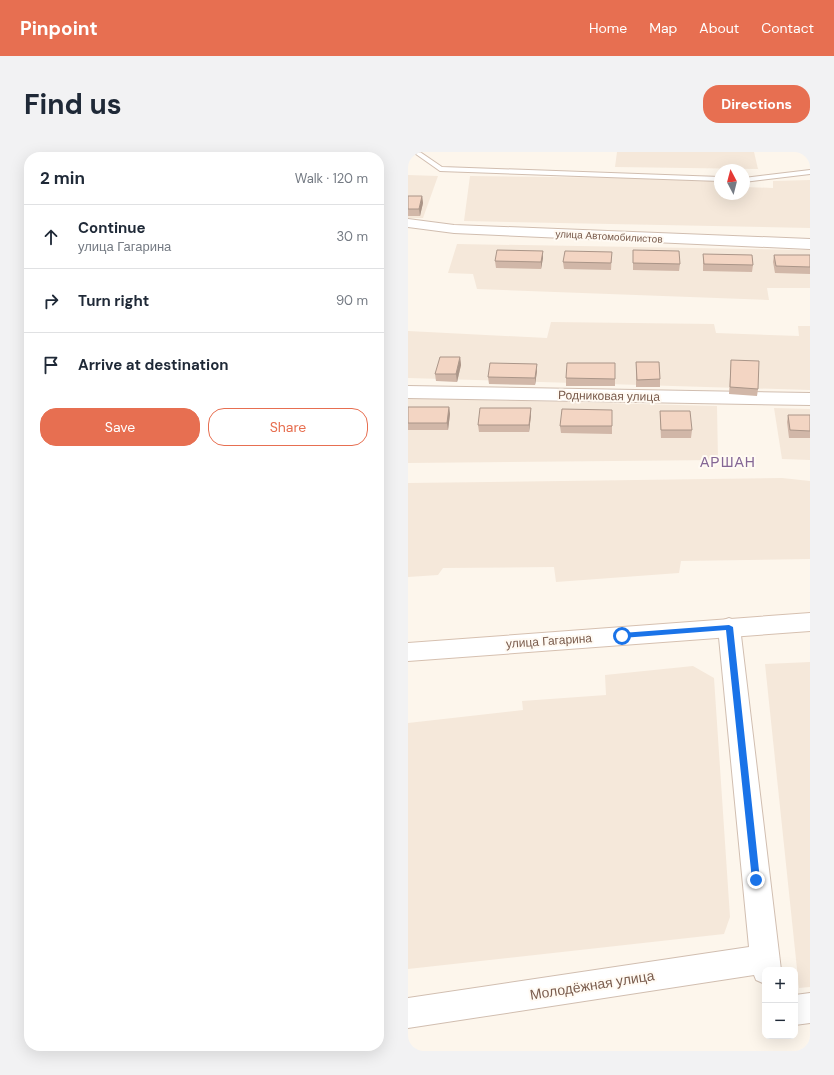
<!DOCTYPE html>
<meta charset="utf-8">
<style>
body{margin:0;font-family:"DM Sans",sans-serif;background:#f2f2f3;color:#1f2937}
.controls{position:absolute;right:12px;bottom:12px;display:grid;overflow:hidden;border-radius:8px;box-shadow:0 4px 16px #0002}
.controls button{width:36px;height:36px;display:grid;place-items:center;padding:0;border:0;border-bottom:1px solid #e0e1e3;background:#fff;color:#1f2937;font:20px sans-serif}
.compass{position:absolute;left:306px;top:12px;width:36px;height:36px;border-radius:50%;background:#fff;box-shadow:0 4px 16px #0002;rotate:353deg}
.stop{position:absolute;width:12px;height:12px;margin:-9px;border:3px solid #1a73e8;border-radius:50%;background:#fff}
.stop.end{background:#1a73e8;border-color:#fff;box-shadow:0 1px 4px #0008}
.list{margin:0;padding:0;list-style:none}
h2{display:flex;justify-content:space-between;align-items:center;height:52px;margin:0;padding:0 16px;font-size:17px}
h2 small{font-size:13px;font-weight:400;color:#747a83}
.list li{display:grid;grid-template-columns:26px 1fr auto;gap:12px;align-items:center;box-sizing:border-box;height:64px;padding:0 16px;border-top:1px solid #e0e1e3}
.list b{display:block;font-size:15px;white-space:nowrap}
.list p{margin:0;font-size:13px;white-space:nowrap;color:#747a83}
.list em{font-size:13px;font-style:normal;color:#747a83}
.actions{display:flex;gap:8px;padding:12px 16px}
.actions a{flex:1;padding:9px 0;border:1px solid #e76f51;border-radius:16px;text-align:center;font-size:14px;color:#e76f51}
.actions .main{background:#e76f51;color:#fff}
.icon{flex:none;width:22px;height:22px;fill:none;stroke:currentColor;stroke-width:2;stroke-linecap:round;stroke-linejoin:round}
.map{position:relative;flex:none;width:402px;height:899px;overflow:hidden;border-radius:16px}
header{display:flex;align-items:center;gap:24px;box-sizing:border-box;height:56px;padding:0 20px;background:#e76f51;color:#fff}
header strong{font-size:19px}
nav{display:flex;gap:22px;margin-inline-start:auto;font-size:14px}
.intro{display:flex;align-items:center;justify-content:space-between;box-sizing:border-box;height:96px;padding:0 24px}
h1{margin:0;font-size:28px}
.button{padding:10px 18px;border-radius:16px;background:#e76f51;color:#fff;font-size:14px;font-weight:700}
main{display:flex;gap:24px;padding:0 24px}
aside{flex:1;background:#fff;border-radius:16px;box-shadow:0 4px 16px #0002}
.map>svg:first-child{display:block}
.residential{fill:#f5e8da}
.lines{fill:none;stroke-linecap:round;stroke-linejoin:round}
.lane-casing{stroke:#d1beb0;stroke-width:2}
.street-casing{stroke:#d1beb0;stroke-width:2}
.secondary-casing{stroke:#d6c0b0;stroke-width:2}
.lane{fill:#fff;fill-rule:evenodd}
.street{fill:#fff;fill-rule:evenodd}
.secondary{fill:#fff;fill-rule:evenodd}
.wall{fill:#d1b7a8}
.shaded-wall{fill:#aa9588}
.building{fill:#f3d5c3;stroke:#aa9588}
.route{fill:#1a73e8}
.labels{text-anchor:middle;stroke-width:4;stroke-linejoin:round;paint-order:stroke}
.far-street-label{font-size:10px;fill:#7a5c4d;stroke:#fffaf3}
.street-label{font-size:12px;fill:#7a5c4d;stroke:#fffaf3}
.quarter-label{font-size:14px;letter-spacing:1px;fill:#846695;stroke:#fffaf3}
.near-street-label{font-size:14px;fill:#7a5c4d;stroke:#fffaf3}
</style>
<header>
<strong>Pinpoint</strong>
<nav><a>Home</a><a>Map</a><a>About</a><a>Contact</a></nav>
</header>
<div class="intro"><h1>Find us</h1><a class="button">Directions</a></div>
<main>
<aside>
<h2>2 min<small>Walk · 120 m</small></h2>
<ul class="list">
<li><svg class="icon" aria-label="ahead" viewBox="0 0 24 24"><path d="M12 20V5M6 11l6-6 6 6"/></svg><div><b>Continue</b><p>улица Гагарина</p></div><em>30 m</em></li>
<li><svg class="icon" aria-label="right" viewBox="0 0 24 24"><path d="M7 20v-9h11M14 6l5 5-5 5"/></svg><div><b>Turn right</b></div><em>90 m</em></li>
<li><svg class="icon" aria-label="arrive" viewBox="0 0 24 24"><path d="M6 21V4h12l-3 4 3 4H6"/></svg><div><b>Arrive at destination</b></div></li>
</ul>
<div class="actions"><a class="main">Save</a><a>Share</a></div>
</aside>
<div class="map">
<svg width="402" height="899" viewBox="0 0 402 899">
<rect width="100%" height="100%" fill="#fdf6ec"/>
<g class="residential">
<path d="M209 0H346L350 17 207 15Z"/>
<path d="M0 23 30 24 15 66H0Z"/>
<path d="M62 24 311 27 312 42H336V35L365 36V29L402 28V76L56 69Z"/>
<path d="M49 92 402 98V136H359L361 148 69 137 65 122 40 121Z"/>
<path d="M143 170 306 172 308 181 391 184 390 174H402V238L0 226V179L139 186Z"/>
<path d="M0 246 309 254 310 308 0 311Z"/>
<path d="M366 256 402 257V308L374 307Z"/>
<path d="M374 326 402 329V407L273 409 271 421 148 430 146 415 35 416 30 423 0 425V331Z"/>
<path d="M402 510V835L391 836 357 512Z"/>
<path d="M285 514 306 526 322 765 316 782 0 817V571L115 558 114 549 198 543 197 523Z"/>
</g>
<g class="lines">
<g class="lane-casing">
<g id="lane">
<path d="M5 0H12L34 15 312 25V29L32 19Z"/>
<path d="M402 18V22L336 30V26Z"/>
</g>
</g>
<g class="street-casing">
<g id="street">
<path d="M0 67 46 73 402 87V97L46 81 0 75Z"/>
<path d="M0 234 402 241V253L0 246Z"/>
<path d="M321 466 329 469 332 475 373 818H357V832L348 828 346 823 0 876V846L341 795 310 475 313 469Z"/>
<path d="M402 841V871L387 873V843Z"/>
</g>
</g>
<g class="secondary-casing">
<path id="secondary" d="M402 461V479L0 509V491Z"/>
</g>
<use href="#lane" class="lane"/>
<use href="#street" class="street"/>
<use href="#secondary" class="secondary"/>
</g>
<g class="wall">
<path d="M0 44H14L15 51 12 64H0Z"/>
<path d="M225 98 272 112 271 119 225 118Z"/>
<path d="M135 99V106L133 117 88 116 87 109Z"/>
<path d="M204 100 203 118 156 117 155 110Z"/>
<path d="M295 102 345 113 344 120 295 119Z"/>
<path d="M366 103H402V122L367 121 365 110Z"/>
<path d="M52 205 53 213 49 230 28 229 27 222Z"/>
<path d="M323 208 350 237 349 244 321 242Z"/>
<path d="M228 210 252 227V235H228Z"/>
<path d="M207 211V234H158V226Z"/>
<path d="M129 212V219L127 233 81 232 80 225Z"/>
<path d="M0 255H41L42 262 40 278H0Z"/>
<path d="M123 256V263L121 280H71L70 273Z"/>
<path d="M204 258V282L153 281 152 274Z"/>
<path d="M252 259 284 278 283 286H253L252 266Z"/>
<path d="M380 263H402V286H381L379 270Z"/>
</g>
<g class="shaded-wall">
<path d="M14 44 15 51 12 64 11 57Z"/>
<path d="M135 99V106L133 117V110Z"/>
<path d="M52 205 53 213 49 230 48 222Z"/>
<path d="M129 212V219L127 233V226Z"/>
<path d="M41 255 42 262 40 278 39 271Z"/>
<path d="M123 256V263L121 280V273Z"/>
</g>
<g class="building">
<path d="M0 44H14L11 57H0Z"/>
<path d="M89 98 135 99 133 110 87 109Z"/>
<path d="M225 98 271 99 272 112 225 111Z"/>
<path d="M157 99 204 100 203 111 155 110Z"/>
<path d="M295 102 344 103 345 113 296 112Z"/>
<path d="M366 103H402V115L368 114Z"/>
<path d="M32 205H52L48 222H27Z"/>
<path d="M323 208 351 209 350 237 322 235Z"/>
<path d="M228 210H251L252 227 229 228Z"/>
<path d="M82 211 129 212 127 226 80 225Z"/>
<path d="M159 211H207V227L158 226Z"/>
<path d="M0 255H41L39 271H0Z"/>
<path d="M72 256H123L121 273H70Z"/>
<path d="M154 257 204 258V274H152Z"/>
<path d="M252 259H282L284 278H253Z"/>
<path d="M380 263H402V279L382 278Z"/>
</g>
<path class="route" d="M321 473 325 475 352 728 348 732 344 728 318 478 214 486 211 484 214 481Z"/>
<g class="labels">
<g class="far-street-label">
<text transform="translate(201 84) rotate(3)" y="4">улица Автомобилистов</text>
</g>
<g class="street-label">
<text transform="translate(201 244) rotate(1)" y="4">Родниковая улица</text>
<text transform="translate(141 489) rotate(-4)" y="4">улица Гагарина</text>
</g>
<g class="quarter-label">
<text x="320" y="315">АРШАН</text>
</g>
<g class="near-street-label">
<text transform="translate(184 833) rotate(-9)" y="5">Молодёжная улица</text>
</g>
</g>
</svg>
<div class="controls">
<button>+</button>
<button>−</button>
</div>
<svg class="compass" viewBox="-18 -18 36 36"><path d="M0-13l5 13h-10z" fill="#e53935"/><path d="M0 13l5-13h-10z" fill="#747a83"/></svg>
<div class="stop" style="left:214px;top:484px"></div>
<div class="stop end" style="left:348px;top:728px"></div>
</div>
</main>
